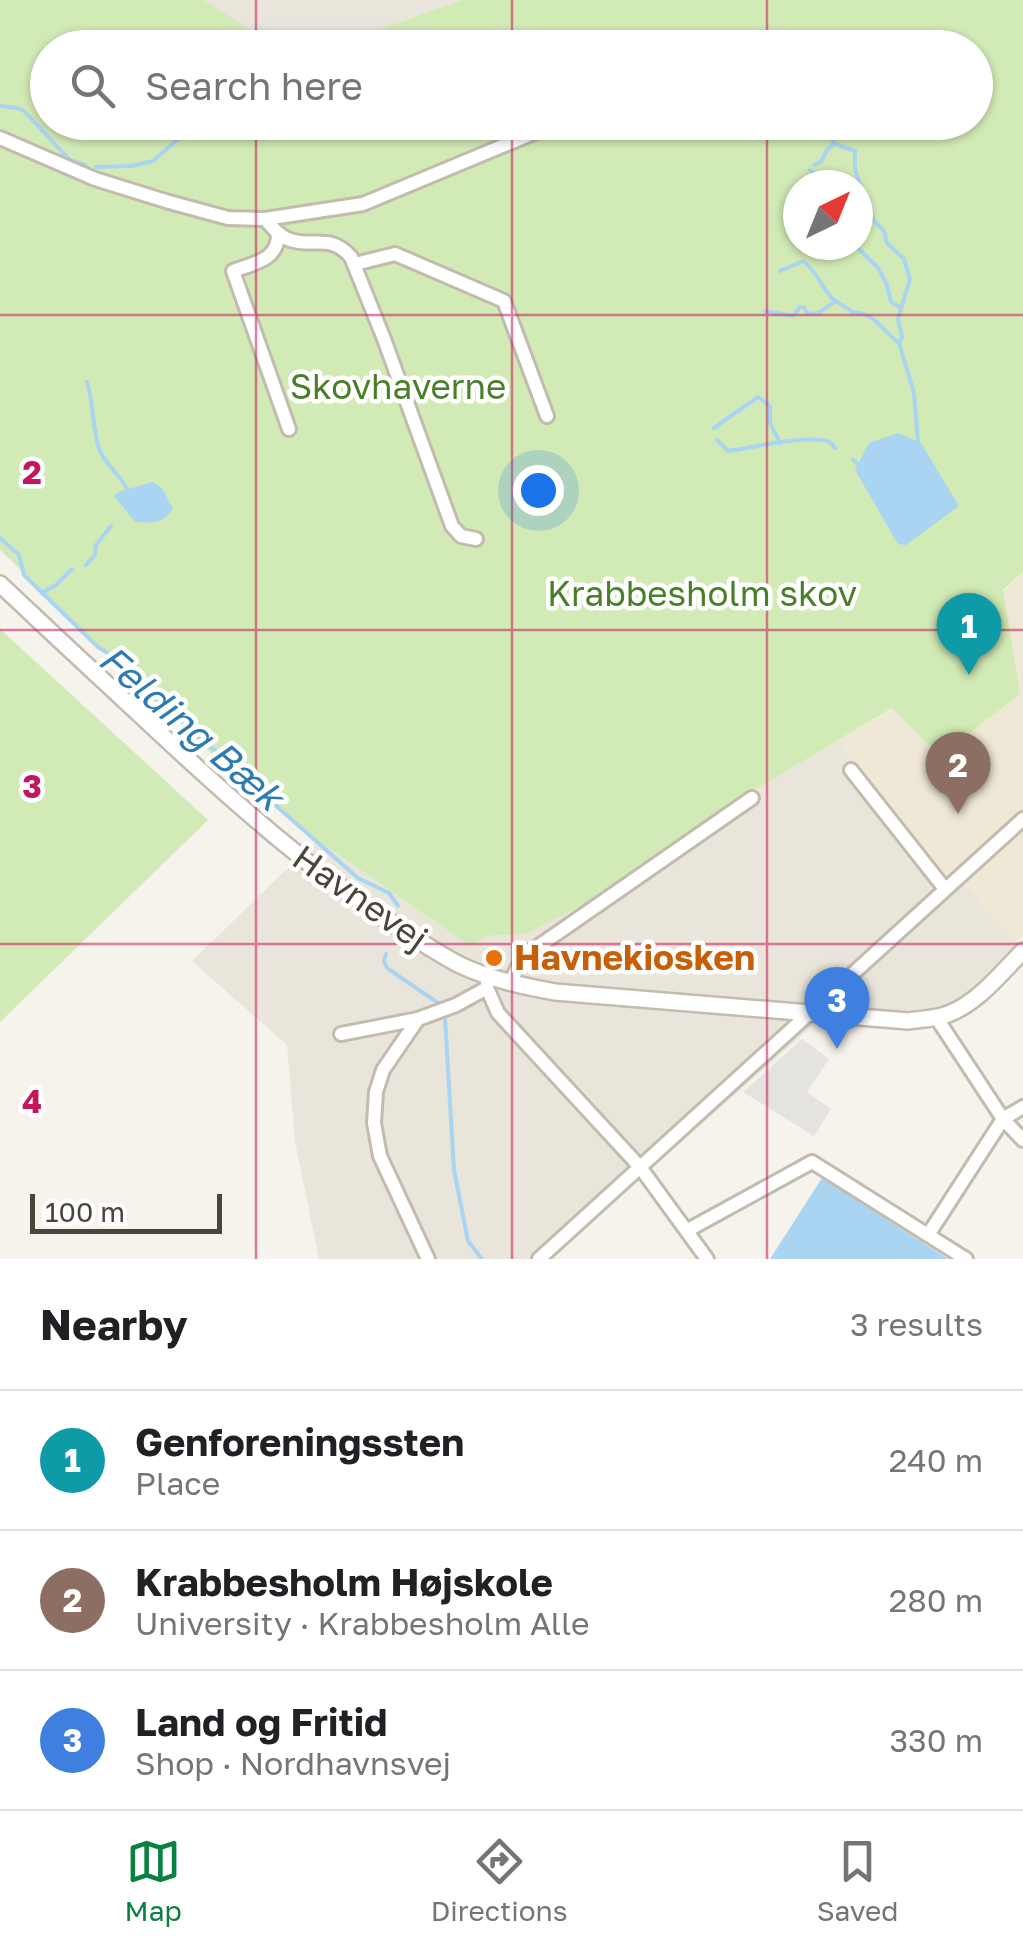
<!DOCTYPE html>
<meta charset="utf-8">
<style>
body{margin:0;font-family:"Golos Text",sans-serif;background:#f6f6f6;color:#202124}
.compass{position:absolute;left:783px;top:170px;width:90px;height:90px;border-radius:50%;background:#fff;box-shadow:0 2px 8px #0004;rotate:43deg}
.scale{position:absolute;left:30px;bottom:25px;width:192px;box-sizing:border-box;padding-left:10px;border:5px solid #4b4439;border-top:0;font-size:28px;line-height:35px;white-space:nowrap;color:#4b4439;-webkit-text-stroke:8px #fff;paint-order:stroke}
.you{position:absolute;left:538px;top:490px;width:35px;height:35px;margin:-25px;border:8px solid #fff;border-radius:50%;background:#1a73e8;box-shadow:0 0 0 15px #1a73e833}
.badge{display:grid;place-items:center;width:65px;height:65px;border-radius:50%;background:#0b8043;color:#fff;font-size:32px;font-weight:700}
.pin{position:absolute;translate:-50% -82px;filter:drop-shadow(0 2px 5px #0008)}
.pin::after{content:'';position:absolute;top:52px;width:35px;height:30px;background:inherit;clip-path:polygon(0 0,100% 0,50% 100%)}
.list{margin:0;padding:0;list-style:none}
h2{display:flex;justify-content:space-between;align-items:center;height:130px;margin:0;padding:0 40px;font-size:42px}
h2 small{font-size:32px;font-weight:400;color:#757577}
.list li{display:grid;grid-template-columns:65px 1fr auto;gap:30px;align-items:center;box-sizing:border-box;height:140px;padding:0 40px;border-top:2px solid #e0e0e0}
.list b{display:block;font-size:38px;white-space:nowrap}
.list p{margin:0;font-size:32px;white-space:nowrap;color:#757577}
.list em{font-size:32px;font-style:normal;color:#757577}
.icon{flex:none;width:55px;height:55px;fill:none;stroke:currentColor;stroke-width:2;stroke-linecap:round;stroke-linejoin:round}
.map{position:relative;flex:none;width:1023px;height:1259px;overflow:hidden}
.search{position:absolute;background:#fff;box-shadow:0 2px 8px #0004;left:30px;right:30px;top:30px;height:110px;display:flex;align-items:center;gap:25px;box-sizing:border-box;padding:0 35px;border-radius:55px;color:#757577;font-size:38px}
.sheet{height:550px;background:#fff}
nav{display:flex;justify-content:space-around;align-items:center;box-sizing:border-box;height:140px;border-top:2px solid #e0e0e0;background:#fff;font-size:28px;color:#757577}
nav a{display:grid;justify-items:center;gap:5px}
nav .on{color:#0b8043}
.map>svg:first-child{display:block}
.residential{fill:#eae5da}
.education{fill:#efe8d6}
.green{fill:#d2eab5;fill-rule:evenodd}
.parking{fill:#e5e3e0}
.water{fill:#a9d4f2}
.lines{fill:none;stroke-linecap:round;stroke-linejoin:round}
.stream{stroke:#a9d4f2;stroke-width:4}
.minor-casing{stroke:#c2bbae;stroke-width:18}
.tertiary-casing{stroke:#c2bbae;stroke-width:20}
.minor{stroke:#fff;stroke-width:12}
.tertiary{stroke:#fff;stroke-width:15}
.grid{fill:none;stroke:#c2185b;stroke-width:2.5;stroke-opacity:0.55}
.food-dot{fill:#e8710a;stroke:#fff;stroke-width:4}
.labels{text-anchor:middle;stroke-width:9;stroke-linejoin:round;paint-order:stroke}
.park-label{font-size:35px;fill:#4a7f2a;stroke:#fff}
.street-label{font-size:35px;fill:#4b4439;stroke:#fff}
.food-label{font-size:35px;font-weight:bold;fill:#c56008;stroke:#fff;text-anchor:start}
.water-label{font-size:38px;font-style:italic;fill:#2e7ab2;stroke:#fff}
.grid-label{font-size:32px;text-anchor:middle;font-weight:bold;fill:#c2185b;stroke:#fff;stroke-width:9;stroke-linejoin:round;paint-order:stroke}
</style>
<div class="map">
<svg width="1023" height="1259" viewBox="0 0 1023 1259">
<rect width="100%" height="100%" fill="#f6f3ec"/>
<g class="residential">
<path d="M204 0H462L331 48 289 47 267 40Z"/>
<path d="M837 741 945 879 953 872 1023 948 973 1007 948 1024 917 1027 816 1023 549 1259H319L295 1141 287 1045 192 961 317 840 470 946 487 936 526 934 599 896 753 791Z"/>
</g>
<path class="education" d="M1023 571V936L1017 942 954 873 945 880 837 741 893 708Z"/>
<g class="green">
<path d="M0 0H204L267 40 289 47 48 48V122H976V48L331 47 462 0H1023V571L1003 590 1020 694 940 756 892 708 753 791 599 896 526 934 487 936 470 946 317 840 223 765 0 550ZM798 185H858V245H798Z"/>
<path d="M0 629 208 820 0 1022Z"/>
</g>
<path class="parking" d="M802 1039 829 1059 807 1092 831 1109 814 1136 743 1092Z"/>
<g class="water">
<path d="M898 433 921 443 959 506 906 545 898 544 855 470 869 443Z"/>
<path d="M152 482 162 488 173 509C162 524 153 523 135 522L114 496 119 492Z"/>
<path d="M822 1178 948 1259H770Z"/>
</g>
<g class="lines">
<g class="stream">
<path d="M0 106 17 108 24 111 69 159 85 165"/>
<path d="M827 133 835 144 855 151V169L862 191 869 199 873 220 884 231 887 243 904 259 910 279 898 319 902 337 899 343 914 393 918 442"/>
<path d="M814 165 821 162 827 150 834 144"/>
<path d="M96 167 131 166 153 161 184 134"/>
<path d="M810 170 829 184 833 185"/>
<path d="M855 245 878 268 887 285 891 302 900 307"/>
<path d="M780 271 803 261C816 271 821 285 831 297 837 304 845 305 852 312 874 312 883 331 899 343"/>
<path d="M765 311 793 316 800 307H804L807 314 819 313 834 302"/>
<path d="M87 382C94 404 92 427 99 448 104 464 120 474 127 489"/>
<path d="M714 428 758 397 770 406V423L780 443"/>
<path d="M717 440 728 451C756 447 793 437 821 440 830 441 830 442 835 448"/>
<path d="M853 460 858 464"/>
<path d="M0 538 19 555 24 575 98 647 130 667 149 694 184 723 205 744 236 763 257 789 358 878 389 893 398 906"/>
<path d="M86 565 95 555 96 545 111 526"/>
<path d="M42 593 56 585 72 569"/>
<path d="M386 954 384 961 387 968 438 1003"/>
<path d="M445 1018 454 1170 468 1241 482 1259"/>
</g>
<g class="minor-casing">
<g id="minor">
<path d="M0 138 95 179 169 202 228 218 265 219 363 204 560 122"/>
<path d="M265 219C272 227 279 236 290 240 314 248 330 233 351 257L384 339 452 526 461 536 476 539"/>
<path d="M278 233C279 260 254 263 233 271L289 429"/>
<path d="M355 264 395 254 504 301 547 416"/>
<path d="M851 770 945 889"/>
<path d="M487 975V988L498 1013 640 1167 707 1259"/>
<path d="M510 983 523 957 752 798"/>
<path d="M936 1017 1003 1119 1023 1140"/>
<path d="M341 1034 418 1019"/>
<path d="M688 1230 812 1162 966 1259"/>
<path d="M928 1235 1003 1119 1023 1107"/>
<path d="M428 1259 380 1156 374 1123 376 1092 383 1070 418 1019 456 1005 487 988"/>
<path d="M539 1259 1023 819"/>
</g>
</g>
<g class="tertiary-casing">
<path id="tertiary" d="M0 584C55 636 111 688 166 739 235 803 305 865 383 917 408 934 433 951 460 965 490 979 522 986 555 992L908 1021C921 1019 936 1019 948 1014 978 1003 1001 973 1023 951"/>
</g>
<use href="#minor" class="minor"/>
<use href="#tertiary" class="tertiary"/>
</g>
<path class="grid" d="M256 0V48M512 0V48M767 0V48M256 122V1259M512 122V1259M767 122V1259M0 315H1023M0 630H1023M0 944H1023"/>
<circle class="food-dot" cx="494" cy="958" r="10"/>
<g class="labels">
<g class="park-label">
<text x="398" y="399">Skovhaverne</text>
<text x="702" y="606">Krabbesholm skov</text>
</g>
<g class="street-label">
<text transform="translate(360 898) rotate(35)" y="12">Havnevej</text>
</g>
<g class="food-label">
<text x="514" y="970">Havnekiosken</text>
</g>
<g class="water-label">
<text transform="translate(191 728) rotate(41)" y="13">Felding Bæk</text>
</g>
</g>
<g class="grid-label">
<text x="32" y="484">2</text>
<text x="32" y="798">3</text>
<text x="32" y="1113">4</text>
</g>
</svg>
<svg class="compass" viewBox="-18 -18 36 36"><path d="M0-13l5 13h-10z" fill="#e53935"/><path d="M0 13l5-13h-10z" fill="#757577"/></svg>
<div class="scale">100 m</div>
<div class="you"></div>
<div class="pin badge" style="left:969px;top:675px;background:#0f9aa8">1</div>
<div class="pin badge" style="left:958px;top:814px;background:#8d6e63">2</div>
<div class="pin badge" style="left:837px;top:1049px;background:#3f7fe0">3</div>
<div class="search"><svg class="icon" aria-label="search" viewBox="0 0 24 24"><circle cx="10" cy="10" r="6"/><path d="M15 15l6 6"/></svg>Search here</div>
</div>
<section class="sheet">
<h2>Nearby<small>3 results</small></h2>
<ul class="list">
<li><span class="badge" style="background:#0f9aa8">1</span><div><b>Genforeningssten</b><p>Place</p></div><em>240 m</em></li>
<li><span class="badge" style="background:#8d6e63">2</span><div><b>Krabbesholm Højskole</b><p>University · Krabbesholm Alle</p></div><em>280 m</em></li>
<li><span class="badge" style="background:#3f7fe0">3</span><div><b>Land og Fritid</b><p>Shop · Nordhavnsvej</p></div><em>330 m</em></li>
</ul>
</section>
<nav>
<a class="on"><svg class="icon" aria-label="map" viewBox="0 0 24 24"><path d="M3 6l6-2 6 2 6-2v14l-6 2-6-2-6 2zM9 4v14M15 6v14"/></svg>Map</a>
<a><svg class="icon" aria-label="directions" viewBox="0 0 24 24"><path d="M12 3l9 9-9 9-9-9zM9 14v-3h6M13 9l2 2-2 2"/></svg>Directions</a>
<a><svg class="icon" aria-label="saved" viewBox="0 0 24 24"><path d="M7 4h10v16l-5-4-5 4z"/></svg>Saved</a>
</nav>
